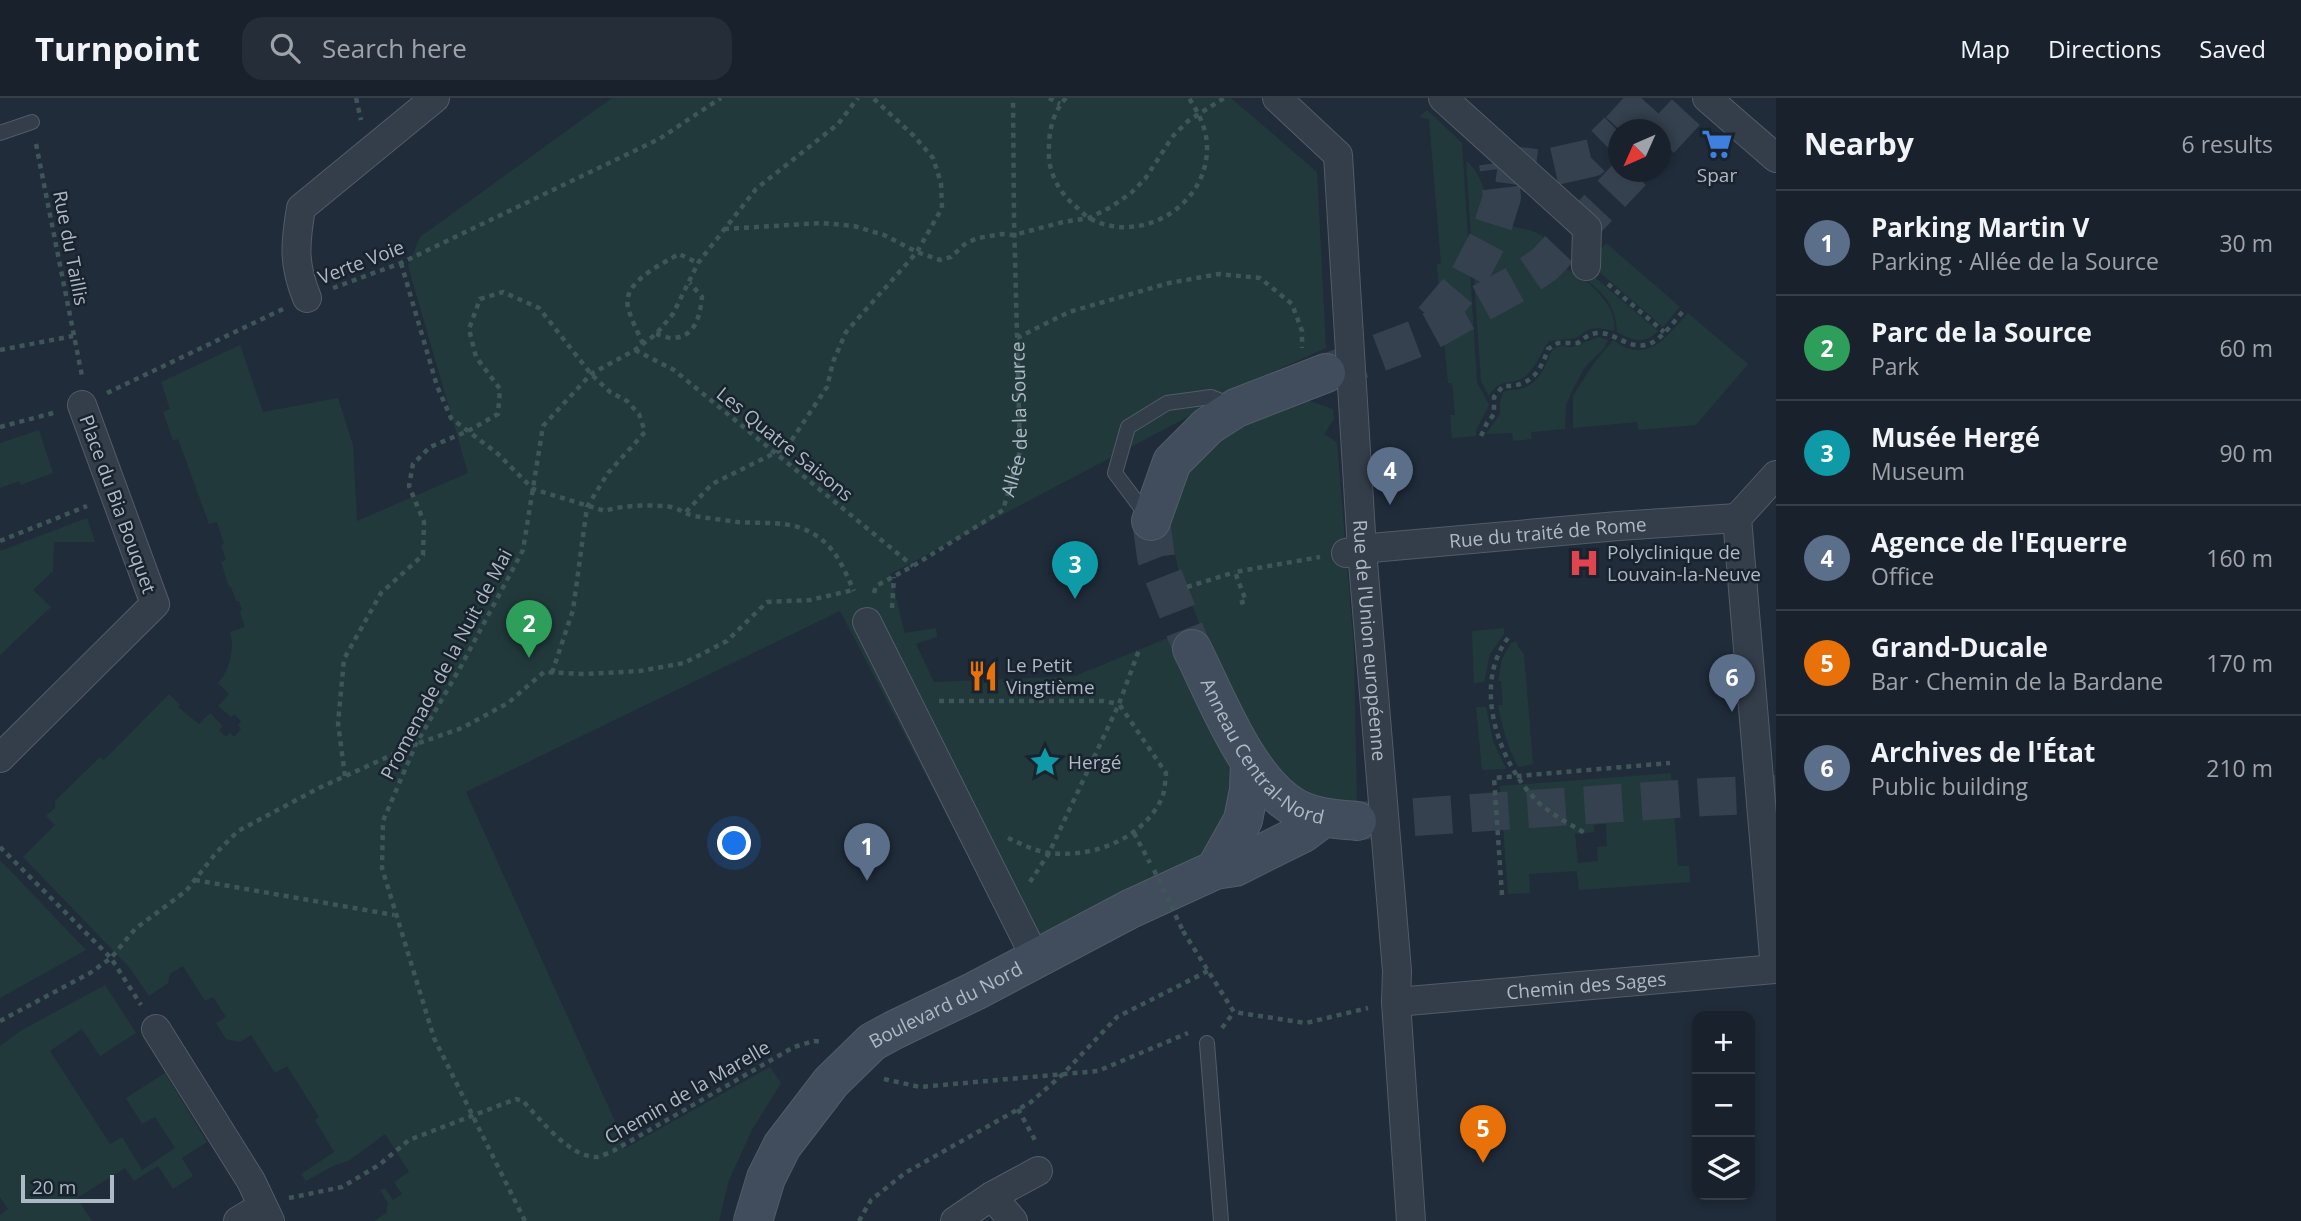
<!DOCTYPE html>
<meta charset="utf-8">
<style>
body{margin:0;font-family:"Open Sans",sans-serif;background:#252e38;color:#f1f3f6}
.controls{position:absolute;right:21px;bottom:21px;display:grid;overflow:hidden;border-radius:14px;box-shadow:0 4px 10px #0003}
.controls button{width:63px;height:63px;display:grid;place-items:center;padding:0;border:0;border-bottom:2px solid #363e48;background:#18212c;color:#f1f3f6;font:35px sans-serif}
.compass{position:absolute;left:1608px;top:21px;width:63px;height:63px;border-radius:50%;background:#18212c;box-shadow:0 4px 10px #0003;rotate:225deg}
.scale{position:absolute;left:21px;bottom:18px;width:93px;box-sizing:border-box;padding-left:7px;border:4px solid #aeb9c6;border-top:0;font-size:19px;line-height:24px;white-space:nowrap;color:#aeb9c6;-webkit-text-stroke:5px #19232e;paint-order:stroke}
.you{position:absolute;left:735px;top:746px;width:24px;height:24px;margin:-18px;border:5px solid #fff;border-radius:50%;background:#1a73e8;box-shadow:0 0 0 10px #1a73e833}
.badge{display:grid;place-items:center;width:46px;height:46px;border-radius:50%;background:#ea580c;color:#fff;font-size:23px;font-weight:700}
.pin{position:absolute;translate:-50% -58px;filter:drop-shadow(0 2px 4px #0008)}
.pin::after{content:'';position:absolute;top:37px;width:24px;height:21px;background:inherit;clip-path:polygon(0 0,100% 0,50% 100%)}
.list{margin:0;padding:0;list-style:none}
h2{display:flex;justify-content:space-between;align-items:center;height:91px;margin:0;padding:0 28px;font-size:30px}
h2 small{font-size:23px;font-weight:400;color:#9fa3a9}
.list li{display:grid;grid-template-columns:46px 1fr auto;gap:21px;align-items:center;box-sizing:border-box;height:105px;padding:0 28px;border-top:2px solid #363e48}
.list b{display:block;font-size:26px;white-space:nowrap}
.list p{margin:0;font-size:23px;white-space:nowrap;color:#9fa3a9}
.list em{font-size:23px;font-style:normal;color:#9fa3a9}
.icon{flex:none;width:38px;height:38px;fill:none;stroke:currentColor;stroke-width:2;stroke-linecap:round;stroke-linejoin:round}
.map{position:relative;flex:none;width:1776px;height:1123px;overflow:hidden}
header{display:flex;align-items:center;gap:42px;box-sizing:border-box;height:98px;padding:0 35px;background:#18212c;border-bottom:2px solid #363e48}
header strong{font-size:33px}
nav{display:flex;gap:38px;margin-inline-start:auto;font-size:24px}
.search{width:490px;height:63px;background:#252e38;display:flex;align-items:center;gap:18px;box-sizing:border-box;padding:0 24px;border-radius:21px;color:#9fa3a9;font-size:26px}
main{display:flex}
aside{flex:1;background:#18212c}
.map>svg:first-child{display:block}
.green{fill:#22393b;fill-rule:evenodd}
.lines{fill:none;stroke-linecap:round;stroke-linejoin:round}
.secondary-tunnel{stroke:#35414f;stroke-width:38;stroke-dasharray:38 19;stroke-linecap:butt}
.lane-casing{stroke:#515c67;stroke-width:16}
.street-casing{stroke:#515c67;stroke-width:30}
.secondary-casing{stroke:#515c67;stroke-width:40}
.path{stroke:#3f5658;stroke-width:4.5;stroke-dasharray:5 5;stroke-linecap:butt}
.lane{stroke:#343e4a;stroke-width:14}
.street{stroke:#343e4a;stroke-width:28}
.secondary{stroke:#414d5d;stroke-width:38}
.path-bridge{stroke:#3f5658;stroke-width:4.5;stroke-dasharray:5 5;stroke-linecap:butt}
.labels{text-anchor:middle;stroke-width:5;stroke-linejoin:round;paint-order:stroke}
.poi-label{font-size:19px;fill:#aeb9c6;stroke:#19232e;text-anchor:start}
.street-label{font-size:19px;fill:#aeb9c6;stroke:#19232e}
</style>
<header>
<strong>Turnpoint</strong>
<div class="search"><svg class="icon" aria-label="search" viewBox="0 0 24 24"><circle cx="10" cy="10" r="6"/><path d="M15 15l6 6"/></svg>Search here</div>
<nav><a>Map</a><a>Directions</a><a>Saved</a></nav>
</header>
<main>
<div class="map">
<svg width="1776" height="1123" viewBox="0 0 1776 1123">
<rect width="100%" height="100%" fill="#202c3a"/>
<g class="green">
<path d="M612 0H1231L1317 74 1326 250 1275 273 890 476 905 535 936 530 937 539 916 546 934 584 1075 578 1170 539 1223 649 1232 674 1234 701 1209 755 1043 837 1008 835 840 513 466 694 623 1041 624 1051 770 969 781 985 752 1032 729 1082 719 1123H374L386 1115 388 1105 380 1092 385 1090 393 1102 402 1096 394 1084 409 1074 385 1036 350 1062 331 1069 306 1083 301 1076 334 1054 315 1022 319 1019 287 968 275 975 251 937 240 944 226 941 216 925 226 919 213 899 205 903 183 868 170 876 168 885 149 898 129 869 23 759 55 727 46 718 55 710V703L100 659 104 662 169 596 180 607 178 609 199 626 210 615 223 628 219 632 226 639 230 635 234 639 241 631 238 627 241 623 234 616 231 619 218 608 229 596 218 585C230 572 235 551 230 534L245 529 240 514 242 512 239 503H236L231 489H229L221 464 226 462 221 447 224 446 217 424 209 426 178 341 173 343 163 314 170 311 161 284 240 247 263 314 338 300 353 347 357 423 468 375 408 168 420 139Z"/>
<path d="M1427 12 1462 45 1477 284 1489 307 1476 332V338L1452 340 1450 317H1455L1452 285H1448L1437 170V166L1441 165 1429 21 1419 19Z"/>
<path d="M1466 63C1482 75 1484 96 1492 114L1504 104 1507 109 1509 127C1520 131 1531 131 1541 137 1552 145 1551 155 1559 164 1566 173 1577 176 1586 183 1601 196 1617 213 1614 233L1599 230 1589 231 1576 240 1549 243C1541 254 1537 267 1527 277 1513 289 1500 278 1489 298L1481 283Z"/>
<path d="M1606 145 1680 209 1663 229 1589 165Z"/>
<path d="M1585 171 1658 233C1644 247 1633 243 1617 234 1616 204 1601 194 1580 176Z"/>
<path d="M1688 215 1748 266 1696 327 1638 332 1637 324 1573 330V298L1592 268 1613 242C1647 268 1666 239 1688 215Z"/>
<path d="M1599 239 1608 242 1604 250 1585 269 1573 291 1566 307 1565 331 1531 334 1532 341 1513 343 1512 335 1486 336 1500 316V304L1503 294C1509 291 1514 293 1520 291 1542 285 1544 267 1553 251L1561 248 1572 249Z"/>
<path d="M1298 299 1333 311 1334 321 1324 336 1337 344 1354 551 1357 712 1342 711 1292 688 1268 664 1206 543 1178 470 1170 432V422L1190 367 1218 340Z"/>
<path d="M39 332 53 375 21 387 19 383 0 390V345Z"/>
<path d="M87 420 95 444H54L53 473 33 492 51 509 0 557V453Z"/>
<path d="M1504 530V536L1490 556 1484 584 1474 585 1472 533Z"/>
<path d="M1517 543 1518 549 1524 556 1533 666 1518 669C1508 649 1502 629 1498 607H1503L1501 583H1498L1502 561 1511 545Z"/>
<path d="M1476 609H1486L1493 643 1506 671 1482 672Z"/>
<path d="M1671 675 1678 768H1689L1690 784 1579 792 1577 773 1529 776 1530 795 1508 796 1500 688ZM1606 726 1607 748 1597 749 1598 763 1578 765 1575 736 1594 734V727Z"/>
<path d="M0 762 86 852 0 900Z"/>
<path d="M105 887 136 935 100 958 82 931 50 953 110 1046 122 1039 142 1072 175 1050 155 1019 142 1026 126 1000 165 975 207 1044 182 1060 193 1078 173 1091 158 1068 134 1083 125 1070 77 1100 92 1123H0V1117L8 1111 0 1099V948L22 932Z"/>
</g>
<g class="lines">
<g class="secondary-tunnel">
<path d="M1620 32 1649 0"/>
<path d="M1660 42 1699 0"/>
<path d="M1498 65 1542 71 1591 60 1618 33"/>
<path d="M1433 222 1467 182 1489 140 1502 99 1498 65"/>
<path d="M1326 275 1418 240 1516 186 1545 166 1632 74"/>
<path d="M1151 423 1156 459 1192 551"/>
<path d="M1357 723 1706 699 1776 696"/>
</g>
<g class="lane-casing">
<g id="lane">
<path d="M0 35 32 24"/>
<path d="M1148 419 1115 375 1128 329 1167 305 1211 299 1231 307"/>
<path d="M1207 945 1221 1123"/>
</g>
</g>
<g class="street-casing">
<g id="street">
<path id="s2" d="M1277 0 1338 57 1362 452 1397 873 1396 904 1411 1123"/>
<path d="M1443 0 1587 130 1586 168"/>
<path d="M1707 0 1776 60"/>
<path d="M307 200C293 166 295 146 301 110L435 0"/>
<path id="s3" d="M1346 455 1371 450 1618 428 1737 420"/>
<path d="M867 524 1036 861"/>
<path d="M0 660 155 506 82 307"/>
<path d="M1775 871 1737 420 1776 377"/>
<path id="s4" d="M1396 904 1776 871"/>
<path d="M156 931 251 1083 270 1123"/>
<path d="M992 1098 1038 1073"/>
<path d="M238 1123 261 1109"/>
<path d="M955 1123 992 1098 1013 1123"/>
</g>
</g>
<g class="secondary-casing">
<g id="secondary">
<path d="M1151 423 1172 364 1208 328 1236 310 1326 275"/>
<path id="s5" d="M1192 551C1216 598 1247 682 1294 709 1313 720 1336 721 1357 723"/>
<path d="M1215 772 1243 722 1249 692 1250 665"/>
<path id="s6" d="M753 1123 766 1080 782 1048 831 984 872 944 894 932 975 893 1130 811 1215 772 1235 769 1303 735 1323 720"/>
</g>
</g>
<g class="path">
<path d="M356 0 361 22"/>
<path d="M1049 0 1060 6"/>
<path d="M1066 0C1051 16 1048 38 1049 60 1050 76 1060 95 1073 106 1078 110 1083 116 1089 120 1140 148 1208 108 1207 49 1207 31 1198 14 1189 0"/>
<path d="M36 46 82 278"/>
<path d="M724 131 822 125 854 128 884 137 917 154 940 162 951 159 966 145 978 140 1002 136 1014 137 1063 124 1089 120 1111 109 1131 95 1145 81 1173 38 1188 23 1224 0"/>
<path d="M401 165 437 288 451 320 498 356 533 391 605 413C623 407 645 407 664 408 679 409 682 415 694 418 707 420 723 422 737 424 761 426 788 422 810 434 835 447 843 469 854 493"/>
<path d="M1608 186 1664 234"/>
<path d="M333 190 401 165 659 41 721 0"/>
<path d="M656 236C661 237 669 241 674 240 696 238 700 217 702 199L690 185"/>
<path d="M1017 240 1069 214 1169 185 1219 176 1260 180 1292 206 1302 233V250"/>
<path d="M643 246C638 234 631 222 628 209 622 184 662 166 679 156L698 165"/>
<path d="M0 252 73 238"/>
<path d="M635 252 674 272 913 468"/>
<path d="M107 295 283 211"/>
<path d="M0 329 57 314"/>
<path d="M1481 338 1487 325 1494 316V299L1503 288C1530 289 1540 275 1548 251L1558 245H1578C1608 218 1621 255 1649 246 1662 241 1675 222 1684 212"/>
<path d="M686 414 712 386 787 349 827 289 833 264 846 234 917 154 942 110 941 85 933 60 914 38 873 0"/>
<path d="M0 443 87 408"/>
<path d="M1187 489 1235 474"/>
<path id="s1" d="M874 495 876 488 913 468 1003 412 1020 353 1014 122 1013 0"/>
<path d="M1240 505 1246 503 1235 474 1320 459"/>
<path d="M892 510 894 479"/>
<path d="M1508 540C1472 587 1498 663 1536 702 1550 716 1568 725 1585 735"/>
<path d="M939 603H1103L1119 606"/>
<path d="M345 678 338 625 344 561 381 495 423 457 424 424 409 388 413 366 430 349 468 333 498 316 500 291 476 259 469 231 480 201 503 194 539 210 591 276 610 294 627 303 639 316 645 334 608 375 587 409 573 512 552 575"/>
<path d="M1134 735 1150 765"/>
<path d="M1008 740C1021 746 1035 753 1049 755 1092 760 1141 742 1161 702 1165 694 1165 684 1166 675L1119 606"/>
<path d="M0 749 111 860 141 907"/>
<path d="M195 782 394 817"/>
<path d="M1030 784 1049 755 1119 606 1139 552"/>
<path d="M1502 797 1494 680 1670 665"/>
<path d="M1183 833 1234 914 1306 925 1368 910"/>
<path d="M0 923 90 875 111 860 135 831 186 793 216 755 238 733 319 690 416 646 462 630 508 605 544 574 586 576 640 573 684 565 727 543 767 504 810 502 853 492"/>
<path d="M1222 930 1234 914"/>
<path d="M884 981 920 989 1098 973 1188 935"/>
<path d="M1018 1011 1036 1044"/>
<path d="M289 1100 342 1089 379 1067 409 1042 516 1001 523 1003C540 1021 570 1060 597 1059 602 1058 608 1055 613 1053L794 949 814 943 824 944"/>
<path d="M525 1123 434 940 382 770 383 723 416 646 460 570 523 452 543 328 591 276 635 252 656 236 673 216 698 165 756 91 838 26 858 0"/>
<path d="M859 1123 871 1102 905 1075 1031 1004 1063 976 1117 919 1208 873"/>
</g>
<use href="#lane" class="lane"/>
<use href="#street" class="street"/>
<use href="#secondary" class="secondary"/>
<path class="path-bridge" d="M1154 772 1183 833"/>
</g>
<defs>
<g id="supermarket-bare" transform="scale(2.415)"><path d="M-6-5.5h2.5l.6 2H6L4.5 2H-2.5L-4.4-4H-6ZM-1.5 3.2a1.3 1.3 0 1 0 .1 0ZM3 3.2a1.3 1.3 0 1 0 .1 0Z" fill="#3f7fe0" stroke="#19232e" stroke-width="2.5" paint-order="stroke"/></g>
<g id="hospital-bare" transform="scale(2.415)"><path d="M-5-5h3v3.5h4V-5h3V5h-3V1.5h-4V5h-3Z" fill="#e0444e" stroke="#19232e" stroke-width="2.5" paint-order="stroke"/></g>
<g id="restaurant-bare" transform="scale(2.415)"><path d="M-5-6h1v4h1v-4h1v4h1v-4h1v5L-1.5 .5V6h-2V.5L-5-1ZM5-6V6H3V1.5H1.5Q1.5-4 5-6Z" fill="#e8710a" stroke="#19232e" stroke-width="2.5" paint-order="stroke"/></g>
<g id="sight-bare" transform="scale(2.415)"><path d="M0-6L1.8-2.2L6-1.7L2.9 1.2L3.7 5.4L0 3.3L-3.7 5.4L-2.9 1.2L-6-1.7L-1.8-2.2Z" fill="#0f9aa8" stroke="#19232e" stroke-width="2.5" paint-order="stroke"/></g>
</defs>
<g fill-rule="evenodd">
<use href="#supermarket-bare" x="1717" y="46"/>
<use href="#hospital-bare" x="1584" y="465"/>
<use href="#restaurant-bare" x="983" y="578"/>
<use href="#sight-bare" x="1045" y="664"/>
</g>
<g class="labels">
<g class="poi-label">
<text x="1717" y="84" text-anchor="middle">Spar</text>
<text x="1607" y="461">Polyclinique de<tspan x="1607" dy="22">Louvain-la-Neuve</tspan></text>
<text x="1006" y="574">Le Petit<tspan x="1006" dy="22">Vingtième</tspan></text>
<text x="1068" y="671">Hergé</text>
</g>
<g class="street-label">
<text transform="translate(71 150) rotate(79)" y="7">Rue du Taillis</text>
<text transform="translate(361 164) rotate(-21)" y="7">Verte Voie</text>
<text dy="7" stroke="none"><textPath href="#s1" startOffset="248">Allée de la Source</textPath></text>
<text transform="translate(785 346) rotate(39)" y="7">Les Quatre Saisons</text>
<text transform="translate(118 406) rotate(70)" y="7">Place du Bia Bouquet</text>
<text dy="7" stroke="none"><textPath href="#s3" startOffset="203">Rue du traité de Rome</textPath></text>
<text dy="7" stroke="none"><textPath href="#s2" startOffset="570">Rue de l'Union européenne</textPath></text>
<text transform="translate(446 566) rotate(-62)" y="7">Promenade de la Nuit de Mai</text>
<text dy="7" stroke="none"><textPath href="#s5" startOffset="128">Anneau Central-Nord</textPath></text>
<text dy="7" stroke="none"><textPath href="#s4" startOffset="191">Chemin des Sages</textPath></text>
<text dy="7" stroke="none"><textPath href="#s6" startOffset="301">Boulevard du Nord</textPath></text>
<text transform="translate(687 994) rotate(-30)" y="7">Chemin de la Marelle</text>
</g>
</g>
</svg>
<div class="controls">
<button>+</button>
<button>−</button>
<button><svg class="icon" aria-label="layers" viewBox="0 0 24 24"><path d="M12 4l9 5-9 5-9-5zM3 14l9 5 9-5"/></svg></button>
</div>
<svg class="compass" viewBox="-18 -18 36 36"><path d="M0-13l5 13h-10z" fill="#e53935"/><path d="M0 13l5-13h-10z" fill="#9fa3a9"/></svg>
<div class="scale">20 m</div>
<div class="you"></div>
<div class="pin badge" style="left:867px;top:783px;background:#5c6f8a">1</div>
<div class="pin badge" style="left:529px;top:560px;background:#2e9e5b">2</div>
<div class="pin badge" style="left:1075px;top:501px;background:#0f9aa8">3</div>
<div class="pin badge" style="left:1390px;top:407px;background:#5c6f8a">4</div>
<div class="pin badge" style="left:1483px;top:1065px;background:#e8710a">5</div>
<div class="pin badge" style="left:1732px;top:614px;background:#5c6f8a">6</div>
</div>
<aside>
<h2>Nearby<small>6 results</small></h2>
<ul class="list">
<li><span class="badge" style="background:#5c6f8a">1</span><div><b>Parking Martin V</b><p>Parking · Allée de la Source</p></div><em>30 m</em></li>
<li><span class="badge" style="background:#2e9e5b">2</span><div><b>Parc de la Source</b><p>Park</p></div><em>60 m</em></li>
<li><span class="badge" style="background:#0f9aa8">3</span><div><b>Musée Hergé</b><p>Museum</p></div><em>90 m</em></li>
<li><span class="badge" style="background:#5c6f8a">4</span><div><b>Agence de l'Equerre</b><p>Office</p></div><em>160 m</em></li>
<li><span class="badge" style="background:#e8710a">5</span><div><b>Grand-Ducale</b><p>Bar · Chemin de la Bardane</p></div><em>170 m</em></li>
<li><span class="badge" style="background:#5c6f8a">6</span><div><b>Archives de l'État</b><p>Public building</p></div><em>210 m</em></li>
</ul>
</aside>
</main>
